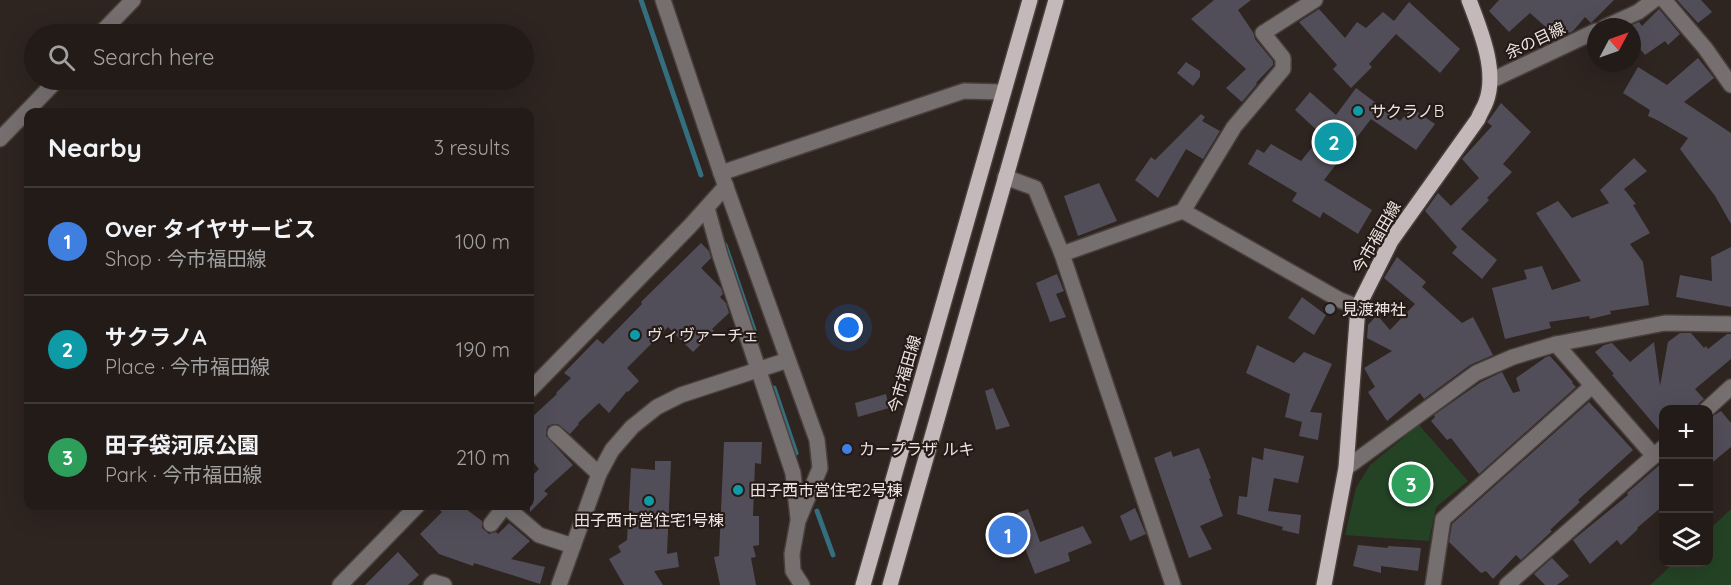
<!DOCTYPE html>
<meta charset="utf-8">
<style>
body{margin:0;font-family:Quicksand,"Noto Sans JP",sans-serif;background:#2e2825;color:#f1f3f6}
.controls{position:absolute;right:18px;bottom:18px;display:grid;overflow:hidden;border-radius:12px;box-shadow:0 6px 24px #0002}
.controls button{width:54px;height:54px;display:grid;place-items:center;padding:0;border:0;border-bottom:2px solid #3f3937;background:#221b18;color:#f1f3f6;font:30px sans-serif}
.compass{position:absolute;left:1587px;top:18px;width:54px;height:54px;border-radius:50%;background:#221b18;box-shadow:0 6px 24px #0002;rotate:49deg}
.you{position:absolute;left:849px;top:328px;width:21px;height:21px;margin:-15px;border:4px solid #fff;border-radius:50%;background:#1a73e8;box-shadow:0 0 0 9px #1a73e833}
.badge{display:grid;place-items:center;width:39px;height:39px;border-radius:50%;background:#0b8043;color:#fff;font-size:20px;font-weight:700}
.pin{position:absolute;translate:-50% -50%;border:3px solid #fff;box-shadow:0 2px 6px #0006}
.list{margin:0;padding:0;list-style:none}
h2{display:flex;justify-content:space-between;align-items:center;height:78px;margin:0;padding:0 24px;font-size:26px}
h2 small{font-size:20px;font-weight:400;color:#a2a1a2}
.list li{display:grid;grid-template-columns:39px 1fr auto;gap:18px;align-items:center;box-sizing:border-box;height:108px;padding:0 24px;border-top:2px solid #3f3937}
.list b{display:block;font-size:22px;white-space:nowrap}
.list p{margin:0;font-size:20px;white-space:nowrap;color:#a2a1a2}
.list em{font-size:20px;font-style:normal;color:#a2a1a2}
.icon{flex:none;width:33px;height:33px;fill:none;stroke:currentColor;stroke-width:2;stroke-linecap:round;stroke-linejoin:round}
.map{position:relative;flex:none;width:1731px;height:585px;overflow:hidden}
.search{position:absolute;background:#221b18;box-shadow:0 6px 24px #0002;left:24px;top:24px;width:510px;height:66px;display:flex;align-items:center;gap:15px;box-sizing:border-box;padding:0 21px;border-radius:33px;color:#a2a1a2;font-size:22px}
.panel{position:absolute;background:#221b18;box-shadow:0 6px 24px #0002;left:24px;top:108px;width:510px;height:402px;border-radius:12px}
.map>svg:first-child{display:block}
.green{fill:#244325}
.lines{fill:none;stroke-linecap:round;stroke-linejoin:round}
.stream{stroke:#346f7f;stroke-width:5}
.building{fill:#524e59}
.minor-casing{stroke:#493f3b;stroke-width:18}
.major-casing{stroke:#493f3b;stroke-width:18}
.minor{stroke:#756f70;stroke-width:15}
.major{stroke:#c5b8bb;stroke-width:15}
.culture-dot{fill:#0f9aa8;stroke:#251a16;stroke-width:2}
.worship-dot{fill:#6b7280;stroke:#251a16;stroke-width:2}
.shop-dot{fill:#3f7fe0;stroke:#251a16;stroke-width:2}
.labels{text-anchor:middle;stroke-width:4.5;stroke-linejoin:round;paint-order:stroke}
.street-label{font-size:16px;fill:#ede5e2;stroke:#251a16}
.poi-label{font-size:16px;fill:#ede5e2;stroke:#251a16;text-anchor:start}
</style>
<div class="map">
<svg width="1731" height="585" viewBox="0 0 1731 585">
<rect width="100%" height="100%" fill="#2e2420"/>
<g class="green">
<path d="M1419 425 1468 481 1436 507 1429 541 1345 535 1356 488 1370 465Z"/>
<path d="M1731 509V585H1650L1674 563 1708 562 1709 530Z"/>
</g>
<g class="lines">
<g class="stream">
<path d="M641 0 701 175"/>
<path d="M725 245 754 330"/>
<path d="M774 388 796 453"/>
<path d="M817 511 833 555"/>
</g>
</g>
<g class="building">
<path d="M1214 0H1251L1238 10 1253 32 1255 39 1273 61V65L1256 83 1257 84 1242 102 1226 88 1246 69 1191 19Z"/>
<path d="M1499 0H1614L1591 23 1585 17 1573 31 1569 33 1565 29 1557 37 1530 13 1509 32 1489 11Z"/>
<path d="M1677 0H1701L1712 12 1698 23Z"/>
<path d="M1409 2 1460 49 1440 73 1396 34 1369 64 1372 67 1351 88 1333 69 1337 65 1299 22 1319 9 1345 38 1357 22 1366 28 1383 12 1394 21Z"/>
<path d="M1659 9 1680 34 1668 45 1665 41 1645 55 1632 39V25L1639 22 1642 26Z"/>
<path d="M1698 58 1714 78 1684 102 1731 133V224L1715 196 1680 149 1688 138 1657 120 1648 116 1650 110 1623 93 1638 67 1667 85Z"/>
<path d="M1186 62 1200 71V77L1193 86 1177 73Z"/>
<path d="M1356 88 1400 121 1412 108 1435 124 1416 150 1371 119 1324 180 1372 210 1358 234 1323 212 1320 218 1292 201 1297 193 1248 164 1257 149 1264 153 1271 144 1301 161 1322 135 1295 110 1310 92 1336 115Z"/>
<path d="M1501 103 1531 132 1503 164 1512 172 1487 198 1489 200 1461 229 1497 260 1482 279 1452 253 1457 247 1425 211 1438 193 1451 206 1479 178 1462 159 1492 126 1487 122 1488 121Z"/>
<path d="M1201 114 1205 117 1202 121 1220 131 1203 159 1186 149 1158 198 1135 180 1151 157 1155 160Z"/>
<path d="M1634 158 1647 171 1624 189 1636 204 1633 205 1650 233 1630 244 1643 262 1649 305 1610 311 1611 314 1590 319 1589 316 1549 322 1551 328 1505 339 1492 288 1527 279 1524 270 1542 266 1552 290 1581 281 1536 213 1558 201 1572 218 1609 203 1600 190Z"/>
<path d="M1099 183 1117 221 1078 236 1064 196Z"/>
<path d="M701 243 709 251 711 258 701 268 721 288 723 294 720 297 726 303 729 313 712 329 714 331 693 352 668 327 627 368 639 381 628 392 627 391 609 413 599 403 578 423 579 424 570 434 558 424H553L548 426 546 430V436L573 465 544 491 548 494 530 512V477V478L539 469 530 458V419L557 394 556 393 571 378 564 373 597 339 603 344 642 304 641 302Z"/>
<path d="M1731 247V307L1676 297 1680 275 1712 281 1711 257Z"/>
<path d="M1397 257 1426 282 1422 287 1462 323 1473 317 1493 355 1470 365 1424 399 1420 393 1387 421 1368 392 1375 387 1364 368 1392 351 1367 338 1368 325 1377 315 1390 330 1415 304 1384 278Z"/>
<path d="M1057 274 1064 291 1056 294 1066 317 1050 322 1036 283Z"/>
<path d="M1302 297 1326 315 1314 335 1288 318Z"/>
<path d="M1680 333H1691L1704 348 1706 346 1708 349 1727 334H1731V359L1695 389 1704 399 1699 403 1697 410H1664V436L1612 375 1614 374 1595 352 1604 345 1612 343 1630 362 1654 342 1660 386 1668 342Z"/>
<path d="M1257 345 1294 363 1304 352 1332 364 1310 412 1322 413 1318 440 1299 436 1302 422 1285 417 1290 394 1246 373Z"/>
<path d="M1550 356 1573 382 1572 383 1576 387 1479 474 1451 438 1447 440 1431 421 1435 417 1434 415 1481 382 1502 372 1513 393 1520 391 1516 378 1546 357Z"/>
<path d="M993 388 1010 426 996 430 985 391Z"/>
<path d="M886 394 889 408 858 417 855 403Z"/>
<path d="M1589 402 1633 450 1578 500 1580 502 1550 530 1552 531 1521 560 1516 555 1493 579 1486 571 1481 573 1449 542 1452 524Z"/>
<path d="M1721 411 1731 423V447L1708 466V419Z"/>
<path d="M724 442H762L761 464 755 463 753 516H759V545L753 546 756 557 751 558 756 585H720L714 557 719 556Z"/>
<path d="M1199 448 1211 478 1209 479 1223 516 1200 526 1212 549 1189 558 1154 458 1171 451 1173 457Z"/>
<path d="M1264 448 1304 456 1298 483 1274 478 1268 511 1301 515 1299 534 1282 530 1283 527 1237 514 1239 496 1247 497 1252 457 1263 460Z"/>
<path d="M655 461H671L667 554 677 552 679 567 654 571 663 585H624L609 559 621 552 618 546 627 540 631 468 655 470Z"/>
<path d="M1664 461V505L1637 528 1638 529 1621 545 1617 540 1590 564 1573 540 1628 495 1627 493Z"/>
<path d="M435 506H462L482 521V528L489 534 496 532 498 534 509 523 530 541 511 559 545 567 540 584 474 563 473 566 439 554 420 534 442 512Z"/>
<path d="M1135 508 1146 534 1130 541 1120 516Z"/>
<path d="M1028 509 1040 542 1083 526 1092 543 1068 553 1070 561 1035 574 1025 548 1028 547 1017 513Z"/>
<path d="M1358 545 1388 548V546L1421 548 1418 571 1381 566V573L1353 566Z"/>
<path d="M398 552 419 575 408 585H365Z"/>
<path d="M1552 558 1569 576 1557 585H1545L1534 574Z"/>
</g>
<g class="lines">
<g class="minor-casing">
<g id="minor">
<path d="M663 0 721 173 817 440 820 468 798 521 792 554 793 571 802 585"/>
<path d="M1315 0 1263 33 1283 58V69L1234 127 1183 211 1340 300 1358 307"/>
<path d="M1664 0 1705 48 1731 85"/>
<path d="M1605 27 1638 12 1654 0"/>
<path d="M100 34 133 0"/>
<path d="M1490 81 1596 31"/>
<path d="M0 139 57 80"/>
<path d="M721 173 964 91 1003 92"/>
<path d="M1005 177 1035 188 1062 254 1173 585"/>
<path d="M707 208 720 255 793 473 798 518"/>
<path d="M1062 254 1183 211"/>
<path d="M1556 344 1654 456"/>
<path d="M530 390 690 226 726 186"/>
<path d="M1706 410 1731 387"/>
<path d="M555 433 599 474"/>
<path d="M1346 468 1476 373 1513 357 1556 344 1665 323 1731 324"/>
<path d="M491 524 505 506 539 535 573 546"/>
<path d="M340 585 417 506"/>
<path d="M431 585 434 582 444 585"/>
<path d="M559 585 599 474 612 450 632 427 657 407 681 395 788 360"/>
<path d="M1433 585 1443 519 1592 386"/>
<path d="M1507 585 1664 447"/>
</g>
</g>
<g class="major-casing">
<g id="major">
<path d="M863 585 1030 0"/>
<path d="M890 585 1056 0"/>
<path d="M1324 585 1346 468 1358 307 1391 241 1478 119C1480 113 1484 108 1486 102 1498 71 1480 29 1469 0"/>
</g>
</g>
<use href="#minor" class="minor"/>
<use href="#major" class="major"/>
</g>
<g class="culture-dot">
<circle cx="1358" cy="111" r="6"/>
<circle cx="635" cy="335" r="6"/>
<circle cx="738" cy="490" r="6"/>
<circle cx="649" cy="501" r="6"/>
</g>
<circle class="worship-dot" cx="1330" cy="309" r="6"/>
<circle class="shop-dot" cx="847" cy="449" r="6"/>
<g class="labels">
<g class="street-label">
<text transform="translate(1535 40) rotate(-25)" y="6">余の目線</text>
<text transform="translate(1376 237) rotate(-60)" y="6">今市福田線</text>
<text transform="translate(904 374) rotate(-74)" y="6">今市福田線</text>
</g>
<g class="poi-label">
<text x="1370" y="117">サクラノB</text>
<text x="1342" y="315">見渡神社</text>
<text x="647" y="341">ヴィヴァーチェ</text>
<text x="859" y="455">カープラザ ルキ</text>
<text x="750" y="496">田子西市営住宅2号棟</text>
<text x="649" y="526" text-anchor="middle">田子西市営住宅1号棟</text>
</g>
</g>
</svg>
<div class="controls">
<button>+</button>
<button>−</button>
<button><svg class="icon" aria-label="layers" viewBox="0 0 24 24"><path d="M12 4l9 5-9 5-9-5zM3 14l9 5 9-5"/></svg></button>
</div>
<svg class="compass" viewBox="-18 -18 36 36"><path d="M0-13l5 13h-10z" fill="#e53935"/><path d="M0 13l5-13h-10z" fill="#a2a1a2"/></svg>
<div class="you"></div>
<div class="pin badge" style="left:1008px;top:535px;background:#3f7fe0">1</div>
<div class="pin badge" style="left:1334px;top:142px;background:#0f9aa8">2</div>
<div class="pin badge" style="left:1411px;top:484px;background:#2e9e5b">3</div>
<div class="search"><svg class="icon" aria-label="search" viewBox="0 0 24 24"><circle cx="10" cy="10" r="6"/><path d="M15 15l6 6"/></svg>Search here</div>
<section class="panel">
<h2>Nearby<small>3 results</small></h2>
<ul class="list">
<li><span class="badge" style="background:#3f7fe0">1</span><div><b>Over タイヤサービス</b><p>Shop · 今市福田線</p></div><em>100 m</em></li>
<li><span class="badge" style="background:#0f9aa8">2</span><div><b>サクラノA</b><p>Place · 今市福田線</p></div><em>190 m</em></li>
<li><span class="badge" style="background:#2e9e5b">3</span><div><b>田子袋河原公園</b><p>Park · 今市福田線</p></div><em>210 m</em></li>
</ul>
</section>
</div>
